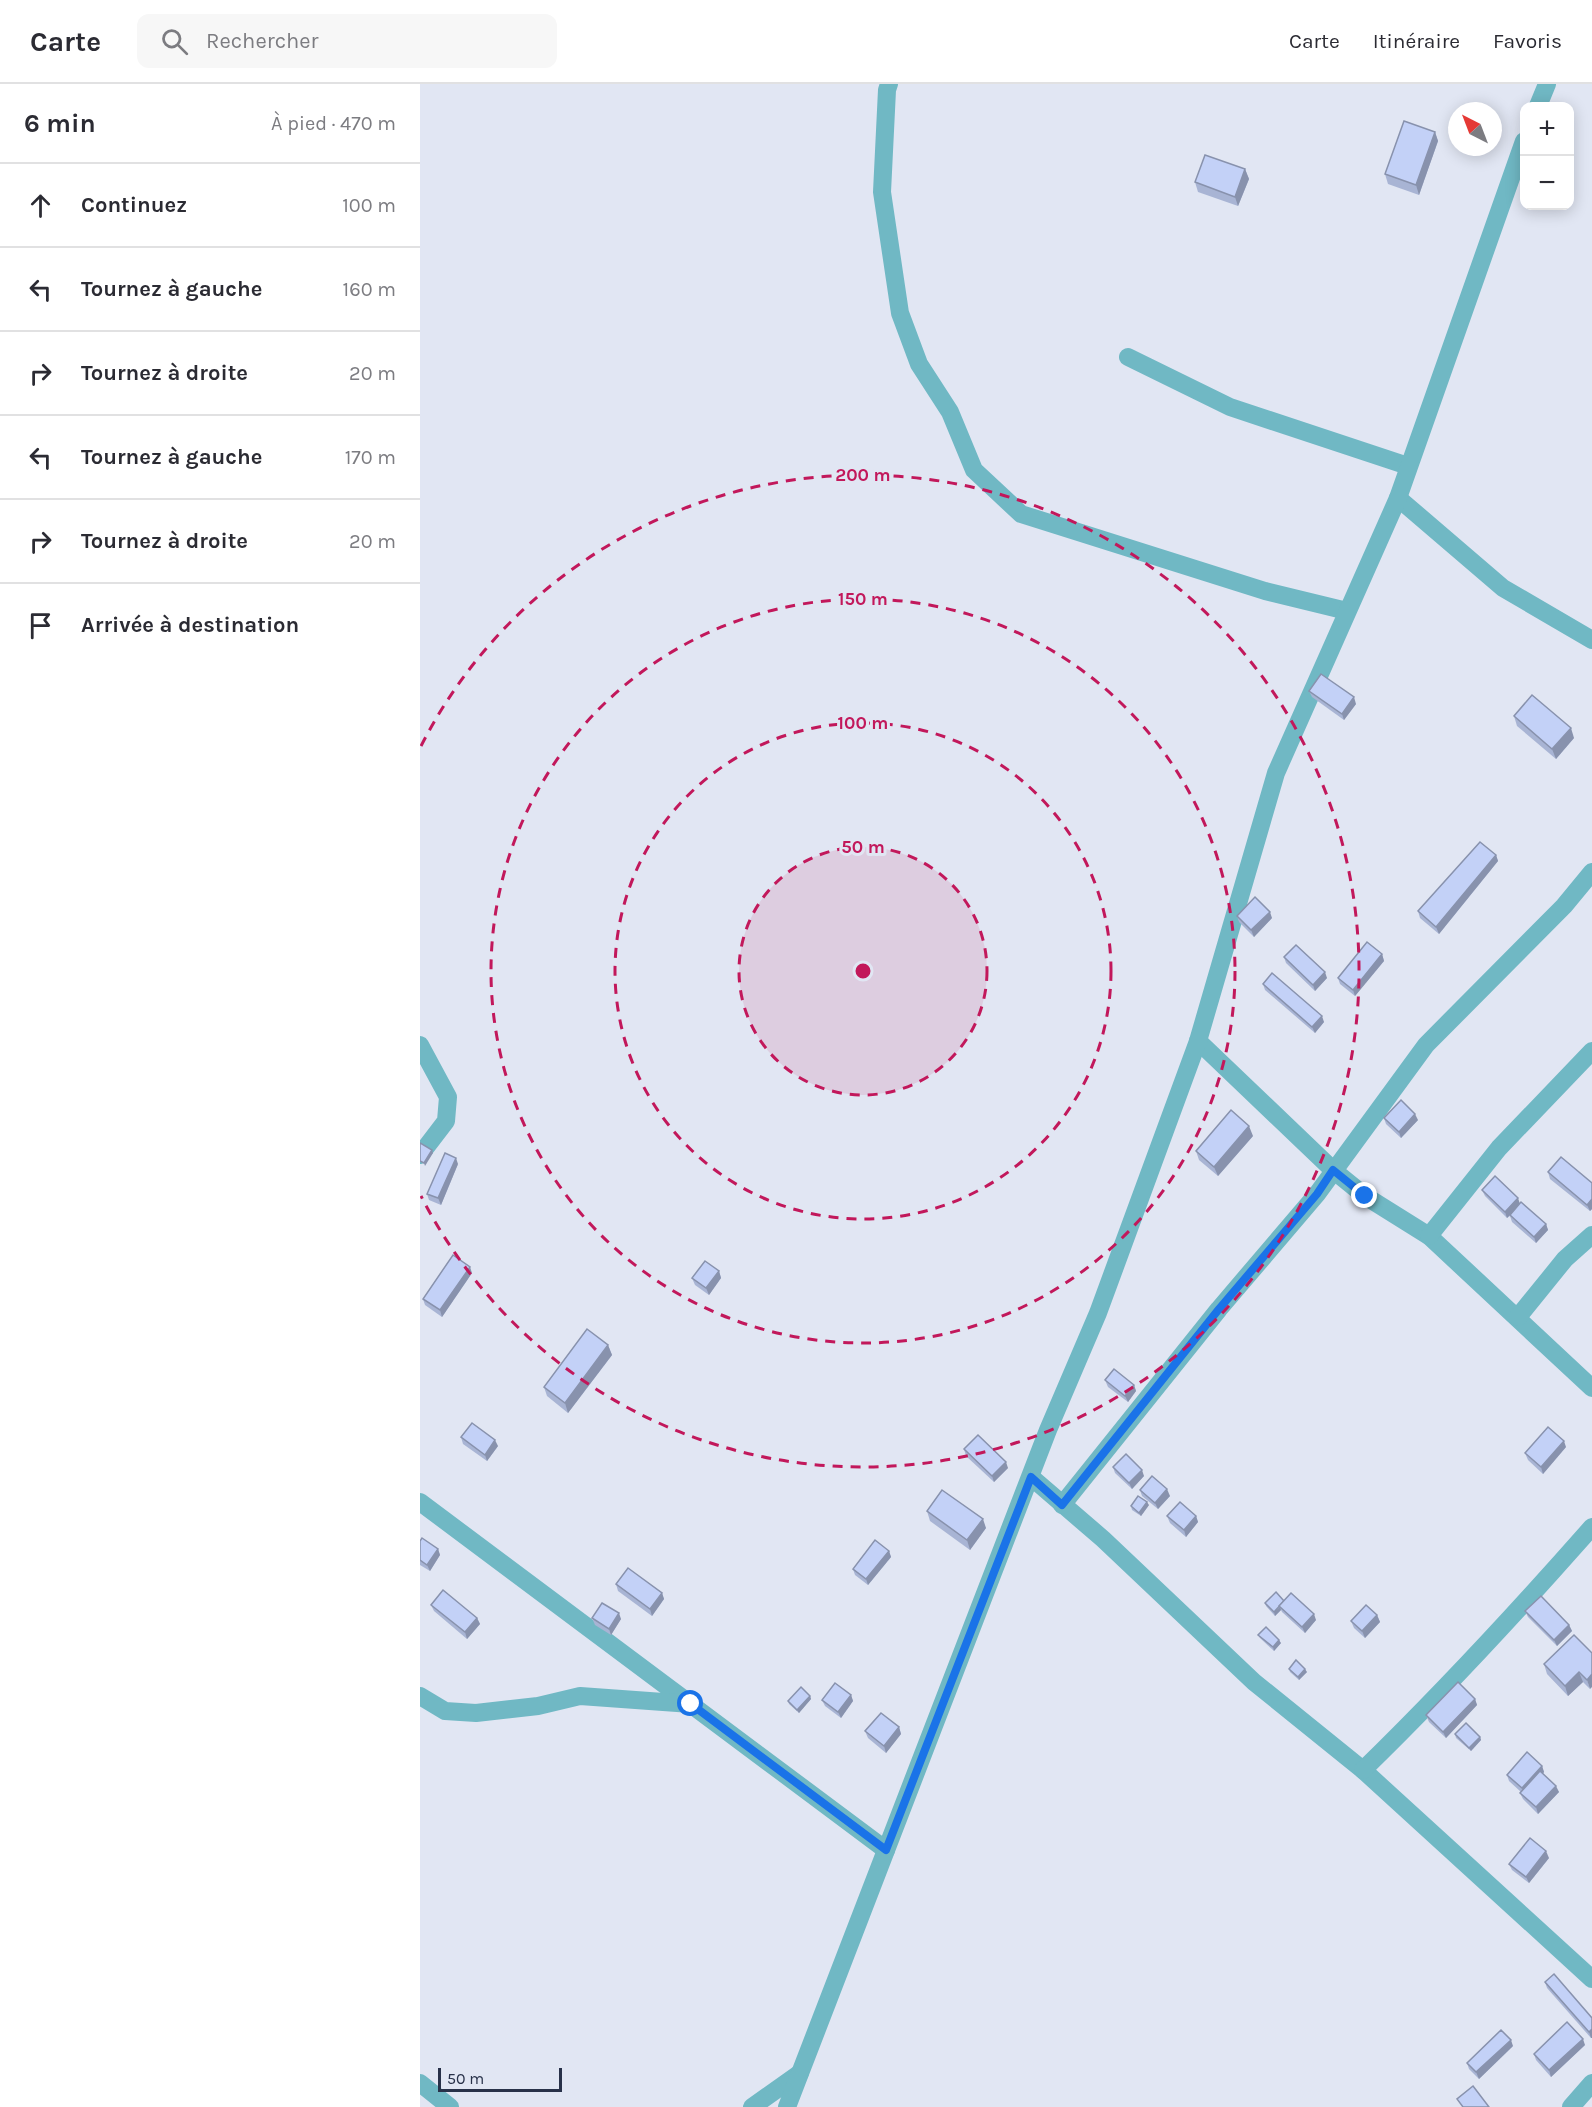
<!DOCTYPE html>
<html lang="fr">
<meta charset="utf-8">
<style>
body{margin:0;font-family:Karla,sans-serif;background:#f7f7f7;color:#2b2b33}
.controls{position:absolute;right:18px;top:18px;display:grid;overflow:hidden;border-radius:12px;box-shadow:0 3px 15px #0003}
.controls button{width:54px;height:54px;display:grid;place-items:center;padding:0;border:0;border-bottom:2px solid #e1e1e2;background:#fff;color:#2b2b33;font:30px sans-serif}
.compass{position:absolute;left:1028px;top:18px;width:54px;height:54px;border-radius:50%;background:#fff;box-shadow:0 3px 15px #0003;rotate:318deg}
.scale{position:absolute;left:18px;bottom:15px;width:124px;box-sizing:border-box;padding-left:6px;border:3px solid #283149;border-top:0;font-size:16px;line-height:21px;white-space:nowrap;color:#283149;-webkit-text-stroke:4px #e1e6f3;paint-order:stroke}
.stop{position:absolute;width:18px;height:18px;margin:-14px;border:4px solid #1a73e8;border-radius:50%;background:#fff}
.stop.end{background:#1a73e8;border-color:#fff;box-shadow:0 2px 6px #0008}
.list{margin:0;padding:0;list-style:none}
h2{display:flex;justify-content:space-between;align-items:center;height:78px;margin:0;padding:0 24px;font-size:26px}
h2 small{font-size:20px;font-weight:400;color:#7c7c81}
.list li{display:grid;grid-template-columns:39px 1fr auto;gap:18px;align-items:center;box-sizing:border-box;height:84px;padding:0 24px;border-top:2px solid #e1e1e2}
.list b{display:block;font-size:22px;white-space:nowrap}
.list em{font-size:20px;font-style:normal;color:#7c7c81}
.icon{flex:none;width:33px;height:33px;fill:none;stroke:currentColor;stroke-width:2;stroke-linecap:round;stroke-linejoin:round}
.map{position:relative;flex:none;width:1172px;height:2023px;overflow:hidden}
header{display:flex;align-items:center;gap:36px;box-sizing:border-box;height:84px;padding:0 30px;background:#fff;border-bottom:2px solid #e1e1e2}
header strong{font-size:28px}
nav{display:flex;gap:33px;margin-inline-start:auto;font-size:21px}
.search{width:420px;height:54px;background:#f7f7f7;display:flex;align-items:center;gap:15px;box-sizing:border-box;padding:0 21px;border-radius:12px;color:#7c7c81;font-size:22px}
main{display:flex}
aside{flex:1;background:#fff}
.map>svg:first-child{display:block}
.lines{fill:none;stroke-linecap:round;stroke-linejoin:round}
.minor{stroke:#70b8c4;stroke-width:18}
.wall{fill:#a8b4d4}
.shaded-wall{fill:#8892ad}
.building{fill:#c3d1f7;stroke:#8892ad;stroke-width:1.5}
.route{stroke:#1a73e8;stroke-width:8}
.ring{fill:none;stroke:#c2185b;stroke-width:3;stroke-dasharray:10 8}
.centre{fill:#c2185b;stroke:#e1e6f3;stroke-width:3}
.ring-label{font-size:18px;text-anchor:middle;font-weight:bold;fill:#c2185b;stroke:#e1e6f3;stroke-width:6;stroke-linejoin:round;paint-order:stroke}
</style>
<header>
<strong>Carte</strong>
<div class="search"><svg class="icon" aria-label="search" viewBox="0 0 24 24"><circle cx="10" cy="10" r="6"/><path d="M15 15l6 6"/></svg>Rechercher</div>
<nav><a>Carte</a><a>Itinéraire</a><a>Favoris</a></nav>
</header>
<main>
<aside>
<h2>6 min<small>À pied · 470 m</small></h2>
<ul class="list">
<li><svg class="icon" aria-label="ahead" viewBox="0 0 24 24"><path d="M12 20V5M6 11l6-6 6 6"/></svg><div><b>Continuez</b></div><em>100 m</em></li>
<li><svg class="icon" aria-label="left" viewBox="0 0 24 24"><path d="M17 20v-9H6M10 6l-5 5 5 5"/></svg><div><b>Tournez à gauche</b></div><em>160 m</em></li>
<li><svg class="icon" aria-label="right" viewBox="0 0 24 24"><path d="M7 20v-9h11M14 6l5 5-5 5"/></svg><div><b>Tournez à droite</b></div><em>20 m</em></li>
<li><svg class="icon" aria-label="left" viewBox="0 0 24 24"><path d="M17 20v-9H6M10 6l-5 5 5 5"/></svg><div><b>Tournez à gauche</b></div><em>170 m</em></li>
<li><svg class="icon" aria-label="right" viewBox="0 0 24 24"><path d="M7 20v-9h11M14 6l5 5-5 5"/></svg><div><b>Tournez à droite</b></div><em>20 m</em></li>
<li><svg class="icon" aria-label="arrive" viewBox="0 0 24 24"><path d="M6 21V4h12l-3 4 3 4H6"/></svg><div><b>Arrivée à destination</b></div></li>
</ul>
</aside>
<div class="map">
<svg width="1172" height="2023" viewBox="0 0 1172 2023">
<rect width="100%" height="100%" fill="#e1e6f3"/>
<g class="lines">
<g class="minor">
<path d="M469 0 467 6 462 108 480 229 499 280 530 328 554 386 601 430 845 507 927 527"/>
<path d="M1118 22 1127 0"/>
<path d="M708 273 810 323 988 382"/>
<path d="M978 414 1083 504 1172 556"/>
<path d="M778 957 913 1086 945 1112 1009 1152 1172 1304"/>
<path d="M0 961 28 1013 26 1037 0 1071"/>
<path d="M1009 1152 1079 1064 1172 967"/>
<path d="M1098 1233 1145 1175 1172 1151"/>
<path d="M611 1393 683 1455 834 1598 943 1686 1172 1895"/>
<path d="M0 1418 466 1766"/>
<path d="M642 1421 799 1225 897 1110 1006 961 1144 822 1172 788"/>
<path d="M0 1612 25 1627 56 1629 118 1622 160 1612 271 1620"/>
<path d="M943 1686C1023 1608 1098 1527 1172 1443"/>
<path d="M0 1999 30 2023"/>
<path d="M332 2023 380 1989"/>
<path d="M367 2023 628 1346 678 1229 778 957 856 689 978 414 1104 57"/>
<path d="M1151 2023 1172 1999"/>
</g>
</g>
<g class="wall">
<path d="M1015 48 1018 57 999 111 968 100 965 90Z"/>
<path d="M825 85 829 95 818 122 778 108 775 98Z"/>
<path d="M889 607 936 620 924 636 892 613Z"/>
<path d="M1094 632 1154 654 1136 675 1097 642Z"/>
<path d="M1076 771 1078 777 1019 850 1000 834 998 827Z"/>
<path d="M817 832 852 834 834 853 819 838Z"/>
<path d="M962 870 964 877 935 912 920 900 918 894Z"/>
<path d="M864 873 907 894 895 907 866 879Z"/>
<path d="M843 900 904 938 895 949 845 906Z"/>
<path d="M964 1034 998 1036 981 1054 966 1040Z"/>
<path d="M833 1052 798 1092 779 1076 776 1067Z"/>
<path d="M38 1080 21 1121 9 1116 7 1110Z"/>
<path d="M1128 1088 1172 1099V1125L1170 1127 1130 1095Z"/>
<path d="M1062 1106 1100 1119 1126 1140 1128 1146 1116 1159 1092 1138 1090 1132 1087 1134 1065 1112Z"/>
<path d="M299 1187 301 1194 289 1211 275 1201 272 1194Z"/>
<path d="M52 1189 22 1233 5 1221 3 1215Z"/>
<path d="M188 1261 192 1271 148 1329 127 1312 124 1303Z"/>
<path d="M685 1296 714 1301 716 1307 708 1318 688 1303Z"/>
<path d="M41 1353 78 1362 67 1377 43 1360Z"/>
<path d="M1146 1363 1123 1390 1108 1376 1105 1369Z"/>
<path d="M544 1365 588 1384 574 1398 546 1372Z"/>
<path d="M693 1383 724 1392 712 1405 695 1389Z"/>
<path d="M720 1406 750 1412 738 1425 722 1412Z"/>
<path d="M729 1421 721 1432 712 1426 711 1422Z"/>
<path d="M507 1427 566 1444 550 1466 510 1437Z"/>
<path d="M747 1432H776L778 1438 766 1453 750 1439Z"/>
<path d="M0 1457 18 1465 20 1471 10 1487 0 1481Z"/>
<path d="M469 1467 471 1473 448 1501 435 1491 433 1485Z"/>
<path d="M196 1500 242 1509 244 1515 232 1532 198 1507Z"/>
<path d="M864 1517 896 1536 885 1549 862 1528 861 1526 855 1532 846 1522 845 1519Z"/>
<path d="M11 1521 57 1534 60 1540 47 1555 14 1527Z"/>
<path d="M1105 1527 1149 1541 1152 1547 1137 1562 1108 1533Z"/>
<path d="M957 1531 960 1538 945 1554 934 1544 931 1537Z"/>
<path d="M172 1534 201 1535 191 1551 175 1541Z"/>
<path d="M838 1551 861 1559 854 1567 840 1554Z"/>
<path d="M1154 1551 1170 1605 1163 1598 1148 1612 1127 1590 1124 1580Z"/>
<path d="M869 1585 887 1588 879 1596 870 1588Z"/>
<path d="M431 1611 433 1617 421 1634 405 1622 402 1616Z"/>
<path d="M390 1612 391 1615 379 1629 369 1620 368 1617Z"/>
<path d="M1055 1615 1057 1621 1026 1654 1009 1638 1006 1631Z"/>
<path d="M479 1643 481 1650 466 1669 448 1654 445 1647Z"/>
<path d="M1035 1650 1060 1653 1061 1656 1051 1667 1036 1654Z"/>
<path d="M1122 1682 1124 1688 1123 1690 1139 1708 1118 1730 1103 1715 1100 1709 1101 1708 1089 1697 1087 1691Z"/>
<path d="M1129 1774 1109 1799 1092 1786 1089 1780Z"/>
<path d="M1125 1898 1172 1934 1171 1954 1127 1904Z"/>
<path d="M1165 1961 1131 1993 1116 1976 1114 1970Z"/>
<path d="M1093 1962 1059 1995 1049 1985 1047 1979Z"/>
</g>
<g class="shaded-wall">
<path d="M1015 48 1018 57 999 111 996 101Z"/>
<path d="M825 85 829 95 818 122 815 113Z"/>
<path d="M934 613 936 620 924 636 922 630Z"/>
<path d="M1151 644 1154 654 1136 675 1132 665Z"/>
<path d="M1076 771 1078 777 1019 850 1016 843Z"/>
<path d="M850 828 852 834 834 853 831 846Z"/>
<path d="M962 870 964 877 935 912 933 906Z"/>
<path d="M905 888 907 894 895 907 893 901Z"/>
<path d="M902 932 904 938 895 949 892 943Z"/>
<path d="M995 1030 998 1036 981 1054 979 1048Z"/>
<path d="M829 1042 833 1052 798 1092 794 1083Z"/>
<path d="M12 1066 13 1069 5 1082 4 1079Z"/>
<path d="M36 1074 38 1080 21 1121 18 1114Z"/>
<path d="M1098 1114 1100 1120 1087 1134 1085 1128Z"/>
<path d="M1172 1115V1125L1170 1127 1167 1121Z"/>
<path d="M1126 1140 1128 1146 1116 1159 1114 1153Z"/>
<path d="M50 1183 52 1189 22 1233 20 1226Z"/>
<path d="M299 1187 301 1194 289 1211 286 1204Z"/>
<path d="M188 1261 192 1271 148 1329 145 1319Z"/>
<path d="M714 1301 716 1307 708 1318 705 1312Z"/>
<path d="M75 1356 78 1362 67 1377 65 1371Z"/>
<path d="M1144 1357 1146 1363 1123 1390 1121 1383Z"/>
<path d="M586 1378 588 1384 574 1398 572 1392Z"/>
<path d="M722 1386 724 1392 712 1405 709 1399Z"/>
<path d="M747 1405 750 1412 738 1425 735 1419Z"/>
<path d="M727 1418 729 1421 721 1432 719 1429Z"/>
<path d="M776 1432 778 1438 766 1453 764 1446Z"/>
<path d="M563 1435 566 1444 550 1466 547 1456Z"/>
<path d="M18 1465 20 1471 10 1487 7 1481Z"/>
<path d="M469 1467 471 1473 448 1501 446 1495Z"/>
<path d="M242 1509 244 1515 232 1532 230 1525Z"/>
<path d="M860 1523 861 1526 855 1532 854 1528Z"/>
<path d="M199 1529 201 1535 191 1551 189 1545Z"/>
<path d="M894 1530 896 1536 885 1549 882 1543Z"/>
<path d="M957 1531 960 1538 945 1554 942 1547Z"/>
<path d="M57 1534 60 1540 47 1555 45 1548Z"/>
<path d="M1149 1541 1152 1547 1137 1562 1134 1556Z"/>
<path d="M859 1556 861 1559 854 1567 853 1563Z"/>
<path d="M885 1585 887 1588 879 1596 878 1593Z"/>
<path d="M1159 1588 1163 1598 1148 1612 1145 1602Z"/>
<path d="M1172 1590V1603L1170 1605 1167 1596Z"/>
<path d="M431 1611 433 1617 421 1634 418 1628Z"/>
<path d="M390 1612 391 1615 379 1629 377 1626Z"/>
<path d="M1055 1615 1057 1621 1026 1654 1023 1648Z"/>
<path d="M479 1643 481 1650 466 1669 464 1662Z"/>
<path d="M1060 1653 1061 1656 1051 1667 1049 1664Z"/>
<path d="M1122 1682 1124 1688 1104 1711 1102 1704Z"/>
<path d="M1136 1702 1139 1708 1118 1730 1116 1723Z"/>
<path d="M1126 1767 1129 1774 1109 1799 1106 1793Z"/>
<path d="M1172 1945V1954H1171L1169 1948Z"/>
<path d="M1163 1955 1165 1961 1131 1993 1129 1986Z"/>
<path d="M1091 1956 1093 1962 1059 1995 1056 1988Z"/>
</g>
<g class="building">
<path d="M984 37 1015 48 996 101 965 90Z"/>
<path d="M785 71 825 85 815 113 775 98Z"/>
<path d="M901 590 934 613 922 630 889 607Z"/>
<path d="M1112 611 1151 644 1132 665 1094 632Z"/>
<path d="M1060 758 1076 771 1016 843 998 827Z"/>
<path d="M835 813 850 828 831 846 817 832Z"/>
<path d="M947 858 962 870 933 906 918 894Z"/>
<path d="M876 861 905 888 893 901 864 873Z"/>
<path d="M852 889 902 932 892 943 843 900Z"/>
<path d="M981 1016 995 1030 979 1048 964 1034Z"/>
<path d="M811 1026 829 1042 794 1083 776 1067Z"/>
<path d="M0 1059 12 1066 4 1079 0 1077Z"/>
<path d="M25 1069 36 1074 18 1114 7 1110Z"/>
<path d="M1141 1073 1172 1099V1115L1167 1121 1128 1088Z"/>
<path d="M1075 1092 1098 1114 1085 1128 1062 1106Z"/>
<path d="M1101 1118 1126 1140 1114 1153 1090 1131Z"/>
<path d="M33 1171 50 1183 20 1226 3 1215Z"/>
<path d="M285 1177 299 1187 286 1204 272 1194Z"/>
<path d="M167 1245 188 1261 145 1319 124 1303Z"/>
<path d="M694 1285 714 1301 705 1312 685 1296Z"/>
<path d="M52 1339 75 1356 65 1371 41 1353Z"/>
<path d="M1128 1343 1144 1357 1121 1383 1105 1369Z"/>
<path d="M558 1351 586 1378 572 1392 544 1365Z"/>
<path d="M706 1370 722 1386 709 1399 693 1383Z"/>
<path d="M732 1392 747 1405 735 1419 720 1406Z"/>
<path d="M522 1406 563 1435 547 1456 507 1427Z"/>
<path d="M718 1412 727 1418 719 1429 711 1422Z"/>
<path d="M760 1418 776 1432 764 1446 747 1432Z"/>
<path d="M2 1454 18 1465 7 1481 0 1476V1457Z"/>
<path d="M455 1456 469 1467 446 1495 433 1485Z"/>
<path d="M208 1484 242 1509 230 1525 196 1500Z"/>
<path d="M23 1506 57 1534 45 1548 11 1521Z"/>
<path d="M856 1508 864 1517 854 1528 845 1519Z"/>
<path d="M871 1509 894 1530 882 1543 859 1522Z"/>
<path d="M1121 1512 1149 1541 1134 1556 1105 1527Z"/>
<path d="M182 1519 199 1529 189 1545 172 1534Z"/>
<path d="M946 1521 957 1531 942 1547 931 1537Z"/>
<path d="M846 1543 859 1556 853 1563 838 1551Z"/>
<path d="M1154 1551 1172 1569V1590L1167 1596 1159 1588 1145 1602 1124 1580Z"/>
<path d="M876 1576 885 1585 878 1593 869 1585Z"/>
<path d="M1038 1598 1055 1615 1023 1648 1006 1631Z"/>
<path d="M415 1599 431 1611 418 1628 402 1616Z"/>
<path d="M381 1603 390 1612 377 1626 368 1617Z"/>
<path d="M461 1629 479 1643 464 1662 445 1647Z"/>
<path d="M1046 1639 1060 1653 1049 1664 1035 1650Z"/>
<path d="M1107 1668 1122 1682 1102 1704 1087 1691Z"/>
<path d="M1120 1687 1136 1702 1116 1723 1100 1709Z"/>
<path d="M1110 1754 1126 1767 1106 1793 1089 1780Z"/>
<path d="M1134 1890 1172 1934V1945L1169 1948 1125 1898Z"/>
<path d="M1147 1938 1163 1955 1129 1986 1114 1970Z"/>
<path d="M1081 1946 1091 1956 1056 1988 1047 1979Z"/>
<path d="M1053 2002 1069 2023H1043L1037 2015Z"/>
</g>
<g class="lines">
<path class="route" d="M271 1620 466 1766 611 1393 642 1421 799 1225 897 1110 913 1086 945 1112"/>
</g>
<circle cx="443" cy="887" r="124" fill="#c2185b" fill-opacity=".12"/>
<g class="ring">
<circle cx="443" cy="887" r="124"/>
<circle cx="443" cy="887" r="248"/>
<circle cx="443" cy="887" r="372"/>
<path d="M1 662A496 496 0 1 1 1 1112"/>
</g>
<circle cx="443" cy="887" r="9" class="centre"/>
<g class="ring-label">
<text x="443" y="397">200 m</text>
<text x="443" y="521">150 m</text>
<text x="443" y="645">100 m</text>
<text x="443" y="769">50 m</text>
</g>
</svg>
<div class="controls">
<button>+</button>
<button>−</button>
</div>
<svg class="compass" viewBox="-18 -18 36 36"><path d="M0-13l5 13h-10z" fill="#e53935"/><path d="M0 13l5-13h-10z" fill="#7c7c81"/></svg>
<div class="scale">50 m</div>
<div class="stop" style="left:271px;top:1620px"></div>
<div class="stop end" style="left:945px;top:1112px"></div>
</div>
</main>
